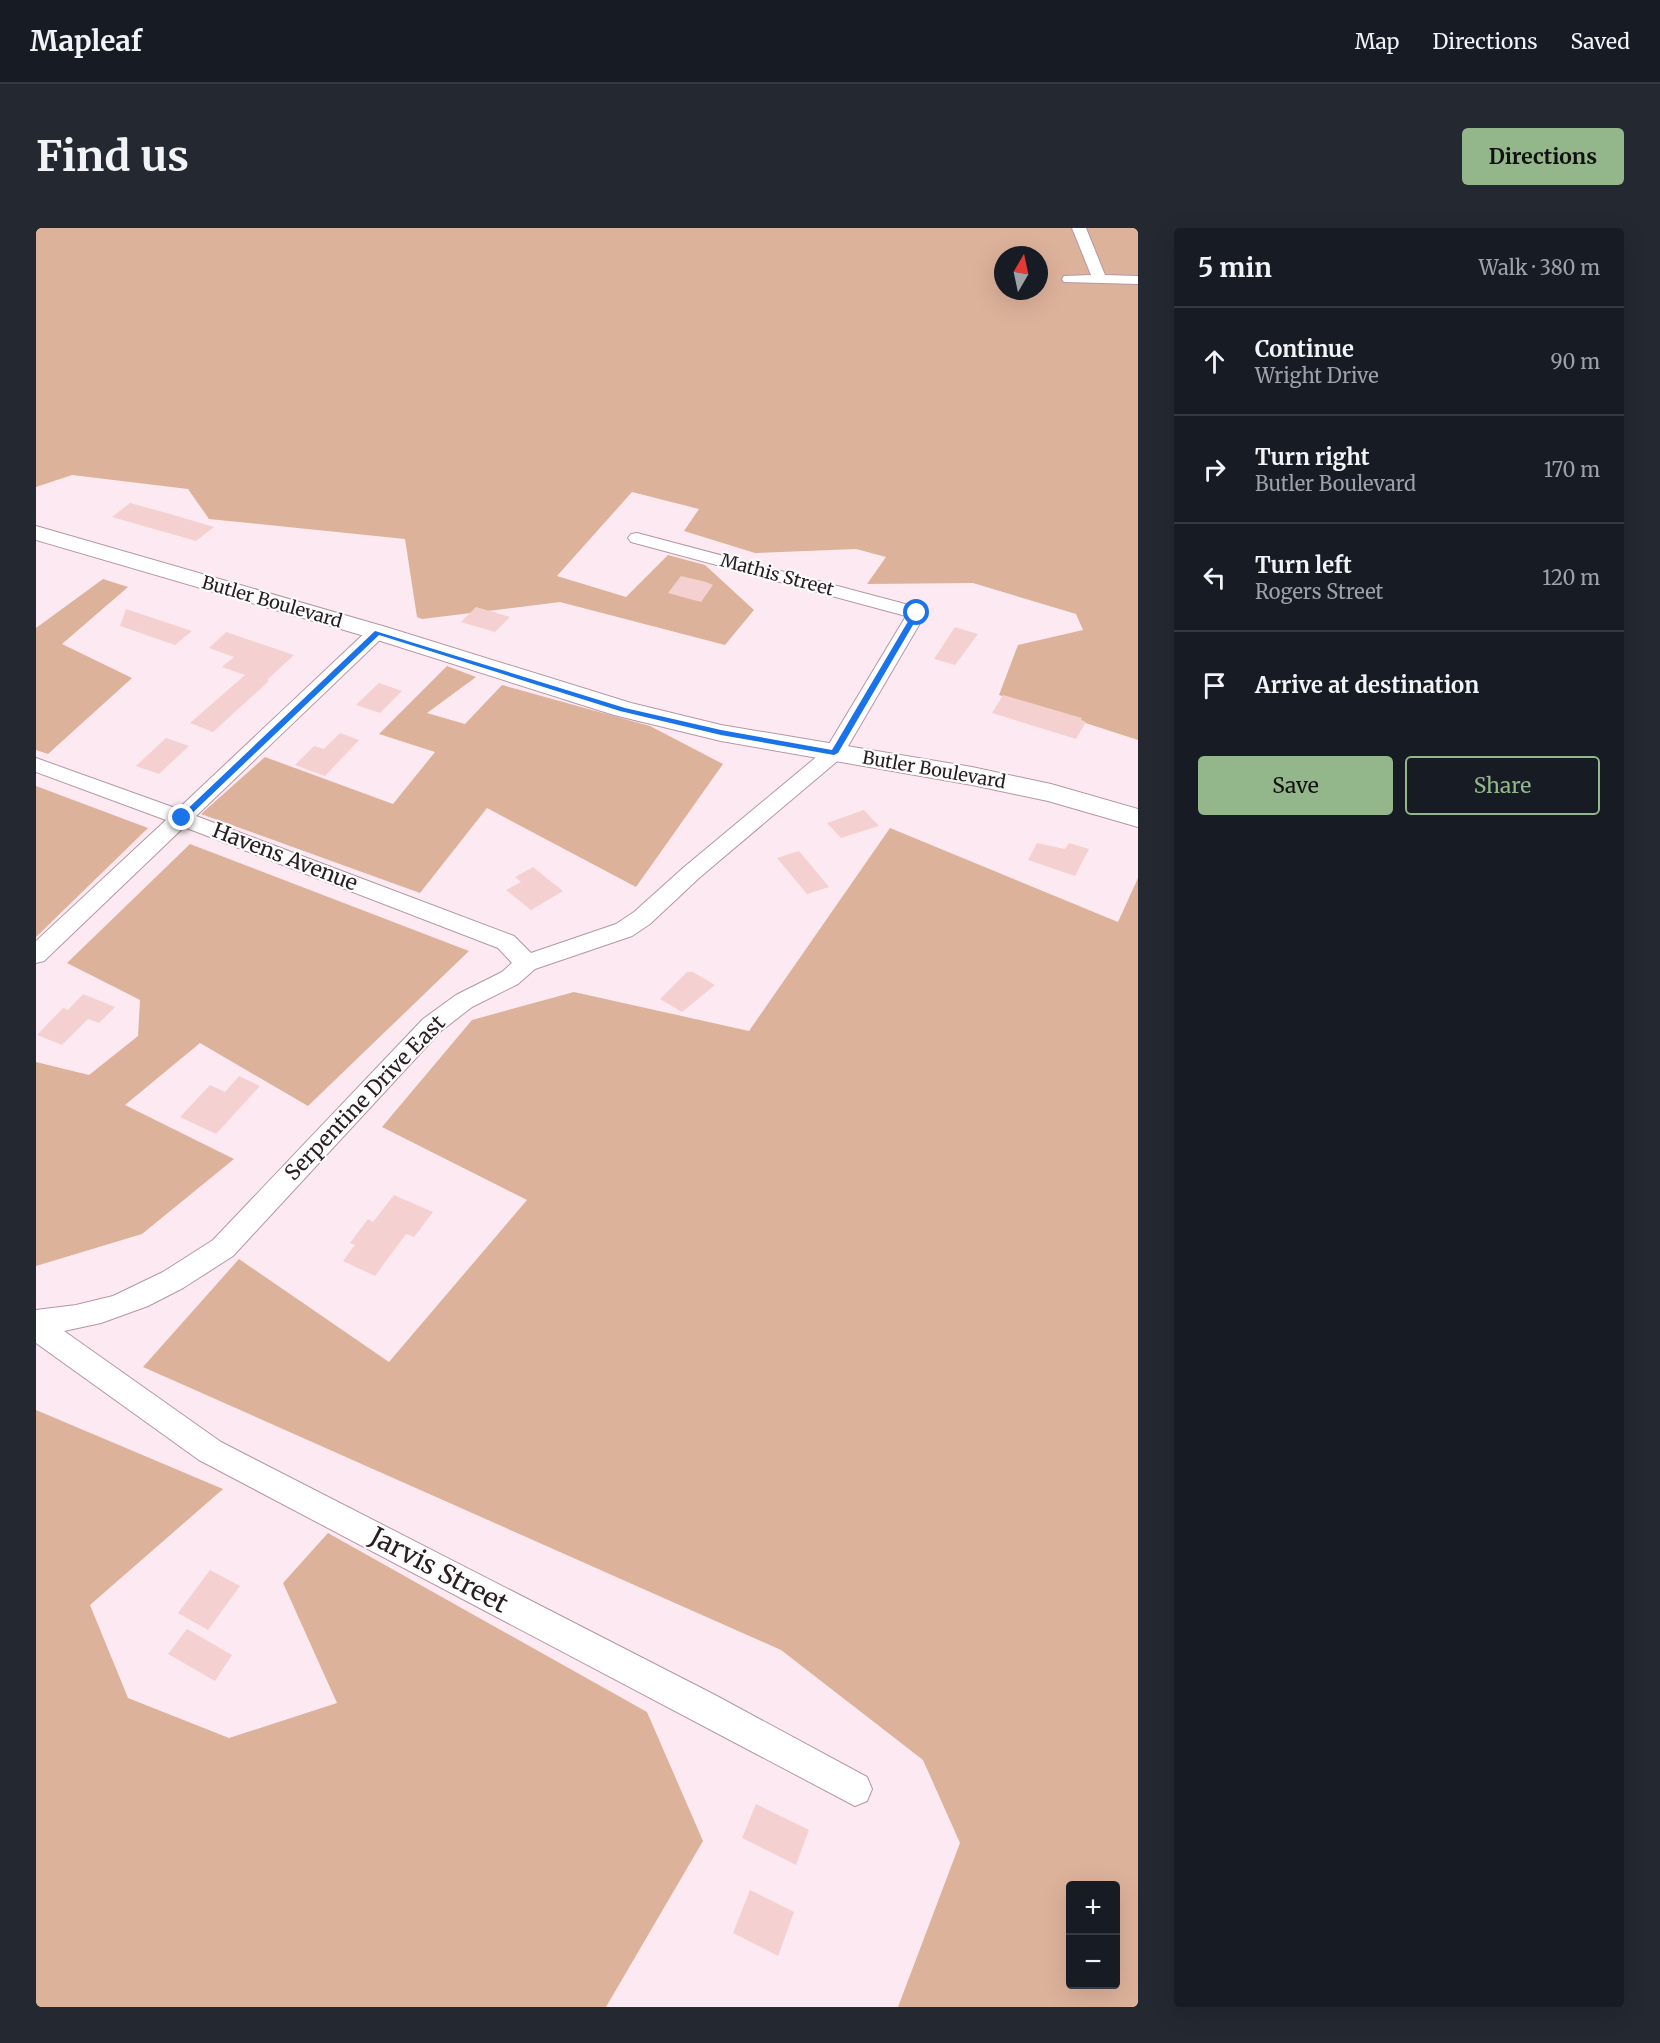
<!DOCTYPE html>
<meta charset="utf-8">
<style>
body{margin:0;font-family:Merriweather,serif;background:#242831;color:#f1f3f6}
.controls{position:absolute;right:18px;bottom:18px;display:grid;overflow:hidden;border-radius:6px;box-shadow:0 6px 24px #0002}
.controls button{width:54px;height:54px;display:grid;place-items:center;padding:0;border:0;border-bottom:2px solid #363941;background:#171b24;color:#f1f3f6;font:30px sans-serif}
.compass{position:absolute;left:958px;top:18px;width:54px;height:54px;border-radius:50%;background:#171b24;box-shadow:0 6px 24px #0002;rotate:9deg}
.stop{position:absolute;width:18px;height:18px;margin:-14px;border:4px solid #1a73e8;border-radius:50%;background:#fff}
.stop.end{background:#1a73e8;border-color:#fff;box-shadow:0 2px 6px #0008}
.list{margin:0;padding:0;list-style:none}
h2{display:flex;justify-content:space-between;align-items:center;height:78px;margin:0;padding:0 24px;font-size:26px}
h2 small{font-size:20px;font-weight:400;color:#9ea1a6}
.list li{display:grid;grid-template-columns:39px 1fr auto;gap:18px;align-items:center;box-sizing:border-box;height:108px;padding:0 24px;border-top:2px solid #363941}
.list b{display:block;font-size:22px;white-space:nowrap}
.list p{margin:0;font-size:20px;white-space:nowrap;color:#9ea1a6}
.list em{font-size:20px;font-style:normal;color:#9ea1a6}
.actions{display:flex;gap:12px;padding:18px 24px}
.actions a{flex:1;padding:14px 0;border:2px solid #93b68b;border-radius:6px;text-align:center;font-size:21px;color:#93b68b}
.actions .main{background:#93b68b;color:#111}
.icon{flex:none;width:33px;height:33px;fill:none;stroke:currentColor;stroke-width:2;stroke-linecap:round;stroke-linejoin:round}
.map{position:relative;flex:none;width:1102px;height:1779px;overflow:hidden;border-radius:6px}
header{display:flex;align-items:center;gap:36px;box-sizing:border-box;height:84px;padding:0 30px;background:#171b24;border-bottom:2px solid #363941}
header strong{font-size:28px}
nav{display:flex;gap:33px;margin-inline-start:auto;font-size:21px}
.intro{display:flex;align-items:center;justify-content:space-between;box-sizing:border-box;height:144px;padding:0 36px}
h1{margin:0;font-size:42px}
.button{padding:15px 27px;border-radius:6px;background:#93b68b;color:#111;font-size:21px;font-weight:700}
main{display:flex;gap:36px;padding:0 36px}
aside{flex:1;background:#171b24;border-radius:6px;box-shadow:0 6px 24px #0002}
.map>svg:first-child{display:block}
.green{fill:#ddb29b;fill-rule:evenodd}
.building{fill:#f4d1d0}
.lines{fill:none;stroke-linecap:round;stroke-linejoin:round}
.minor-casing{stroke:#b596a4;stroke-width:2}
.tertiary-casing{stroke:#b596a4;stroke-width:2}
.minor{fill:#fff;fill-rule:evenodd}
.tertiary{fill:#fff;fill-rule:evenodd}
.route{fill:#1a73e8}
.labels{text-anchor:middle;stroke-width:4.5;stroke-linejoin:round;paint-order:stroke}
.far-street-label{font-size:18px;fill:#291d22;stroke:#fcfcfc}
.street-label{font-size:21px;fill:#291d22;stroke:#fcfcfc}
.near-street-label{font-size:26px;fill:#291d22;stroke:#fcfcfc}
</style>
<header>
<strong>Mapleaf</strong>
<nav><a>Map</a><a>Directions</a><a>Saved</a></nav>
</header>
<div class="intro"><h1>Find us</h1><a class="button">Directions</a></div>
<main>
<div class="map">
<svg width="1102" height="1779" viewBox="0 0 1102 1779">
<rect width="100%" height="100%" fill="#fde9f2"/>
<g class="green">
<path d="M0 0H1102V512L963 467 982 417 1047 402 1040 386 937 355 831 356 850 329 820 321 719 325 648 303 663 281 596 264 521 348 590 369 632 327 669 337 718 382 689 417 524 374 386 391 381 389 369 311 173 291 152 261 36 247 0 259ZM967 27H1003V63H967Z"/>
<path d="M67 351 92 359 26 416 96 450 12 526 0 522V400Z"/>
<path d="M411 438 440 449 391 485 429 496 466 457 614 498 687 536 600 659 451 580 384 665 165 586 229 529 357 576 399 524 343 506Z"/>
<path d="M0 558 112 600 0 709Z"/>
<path d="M854 600 1082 694 1102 650V1779H862L924 1615 887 1532 745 1422 107 1139 203 1031 353 1134 491 972 346 899 436 792 538 764 713 803ZM1034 1658H1080V1756H1034Z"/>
<path d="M154 616 433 723 272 878 164 815 89 877 198 931 106 1006 0 1038V834L53 847 102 808 104 772 31 735Z"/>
<path d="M0 1182 187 1261 54 1377 92 1470 193 1510 301 1475 247 1355 292 1305 611 1484 667 1613 570 1779H0Z"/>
</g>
<g class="building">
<path d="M94 275 134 286 178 299 160 313 76 289Z"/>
<path d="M645 348 670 354 677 357 665 374 632 365Z"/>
<path d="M440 379 474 389 459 404 425 394Z"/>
<path d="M90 381 156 403 139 417 84 398Z"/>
<path d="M919 399 942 406 919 437 898 431Z"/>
<path d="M190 404 258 427 231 452 233 453 177 504 154 495 209 447 186 439 198 429 173 420Z"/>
<path d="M343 455 366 463 344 485 320 477Z"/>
<path d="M967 467 1046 490 1045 492 1050 494 1040 511 956 485Z"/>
<path d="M304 505 323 512 289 548 259 537 278 518 288 521Z"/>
<path d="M130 510 153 518 123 546 100 538Z"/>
<path d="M828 582 843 598 805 610 791 595Z"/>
<path d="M1001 615 1029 621 1033 615 1053 621 1039 648 992 632Z"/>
<path d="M763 623 793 659 771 666 741 630Z"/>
<path d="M497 639 527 663 495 682 470 662 485 654 479 649Z"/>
<path d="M651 744H657L679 757 646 784 624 771Z"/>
<path d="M47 766 79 779 63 795 52 791 26 817 1 807 27 780 32 782Z"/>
<path d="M203 848 224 858 180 906 144 889 174 857 189 864Z"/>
<path d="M358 967 397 984 378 1009 370 1006 339 1048 307 1033 319 1017 314 1015 332 991 337 994Z"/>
<path d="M174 1342 204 1358 172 1402 142 1385Z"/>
<path d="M151 1401 196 1427 179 1453 132 1426Z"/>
<path d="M720 1576 773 1602 760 1637 706 1610Z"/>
<path d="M714 1662 758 1684 742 1728 697 1705Z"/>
</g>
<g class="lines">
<g class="minor-casing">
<g id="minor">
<path d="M1036 0H1050L1069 47 1102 48V56L1028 54 1026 51 1028 48 1055 47Z"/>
<path d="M601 305 888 381 890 385 805 530 663 650 614 696 596 708 499 741 482 756 436 779 405 803 197 1028 147 1060 112 1078 65 1095 28 1103 185 1214 679 1467 831 1549 836 1561 831 1573 819 1578 163 1232 0 1115V1082L40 1077 77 1068 127 1044 177 1012 387 791 420 767 466 744 476 735 462 720 148 599 8 733 0 735V713L130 592 0 544V530L142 581 334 400H348L351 404 348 408 160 588 478 708 495 725 580 696 598 684 647 640 790 521 870 388 595 314 592 310 595 306Z"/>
</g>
</g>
<g class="tertiary-casing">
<path id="tertiary" d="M0 298 350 399 595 475 685 497 936 539 1015 556 1102 581V599L1012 573 936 557 685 513 578 487 332 409 0 312Z"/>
</g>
<use href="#minor" class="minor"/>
<use href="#tertiary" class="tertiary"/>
</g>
<path class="route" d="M881 383 884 385 802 525 798 527 685 507 584 483 343 407 149 592 142 590 339 403 589 480 685 502 796 522 877 385Z"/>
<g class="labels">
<g class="far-street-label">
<text transform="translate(741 347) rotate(15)" y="6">Mathis Street</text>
<text transform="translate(236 374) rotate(16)" y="6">Butler Boulevard</text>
<text transform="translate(898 542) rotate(10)" y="6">Butler Boulevard</text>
</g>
<g class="street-label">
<text transform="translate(249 629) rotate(21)" y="7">Havens Avenue</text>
<text transform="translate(329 870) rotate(-46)" y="7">Serpentine Drive East</text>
</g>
<g class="near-street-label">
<text transform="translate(403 1342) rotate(28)" y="9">Jarvis Street</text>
</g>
</g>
</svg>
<div class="controls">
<button>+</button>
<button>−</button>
</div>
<svg class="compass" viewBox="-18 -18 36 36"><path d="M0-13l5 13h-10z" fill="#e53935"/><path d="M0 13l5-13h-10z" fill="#9ea1a6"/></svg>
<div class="stop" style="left:881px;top:385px"></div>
<div class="stop end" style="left:146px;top:590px"></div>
</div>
<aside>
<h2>5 min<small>Walk · 380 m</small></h2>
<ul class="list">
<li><svg class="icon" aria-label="ahead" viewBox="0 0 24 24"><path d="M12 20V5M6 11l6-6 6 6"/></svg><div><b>Continue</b><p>Wright Drive</p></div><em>90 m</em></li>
<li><svg class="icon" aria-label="right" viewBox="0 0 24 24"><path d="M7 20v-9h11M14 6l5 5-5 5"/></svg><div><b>Turn right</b><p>Butler Boulevard</p></div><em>170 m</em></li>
<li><svg class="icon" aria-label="left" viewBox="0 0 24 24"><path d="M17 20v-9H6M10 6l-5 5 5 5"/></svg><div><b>Turn left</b><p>Rogers Street</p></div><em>120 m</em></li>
<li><svg class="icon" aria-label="arrive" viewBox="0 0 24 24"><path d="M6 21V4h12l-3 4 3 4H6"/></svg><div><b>Arrive at destination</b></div></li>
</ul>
<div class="actions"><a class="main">Save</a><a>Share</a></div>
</aside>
</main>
